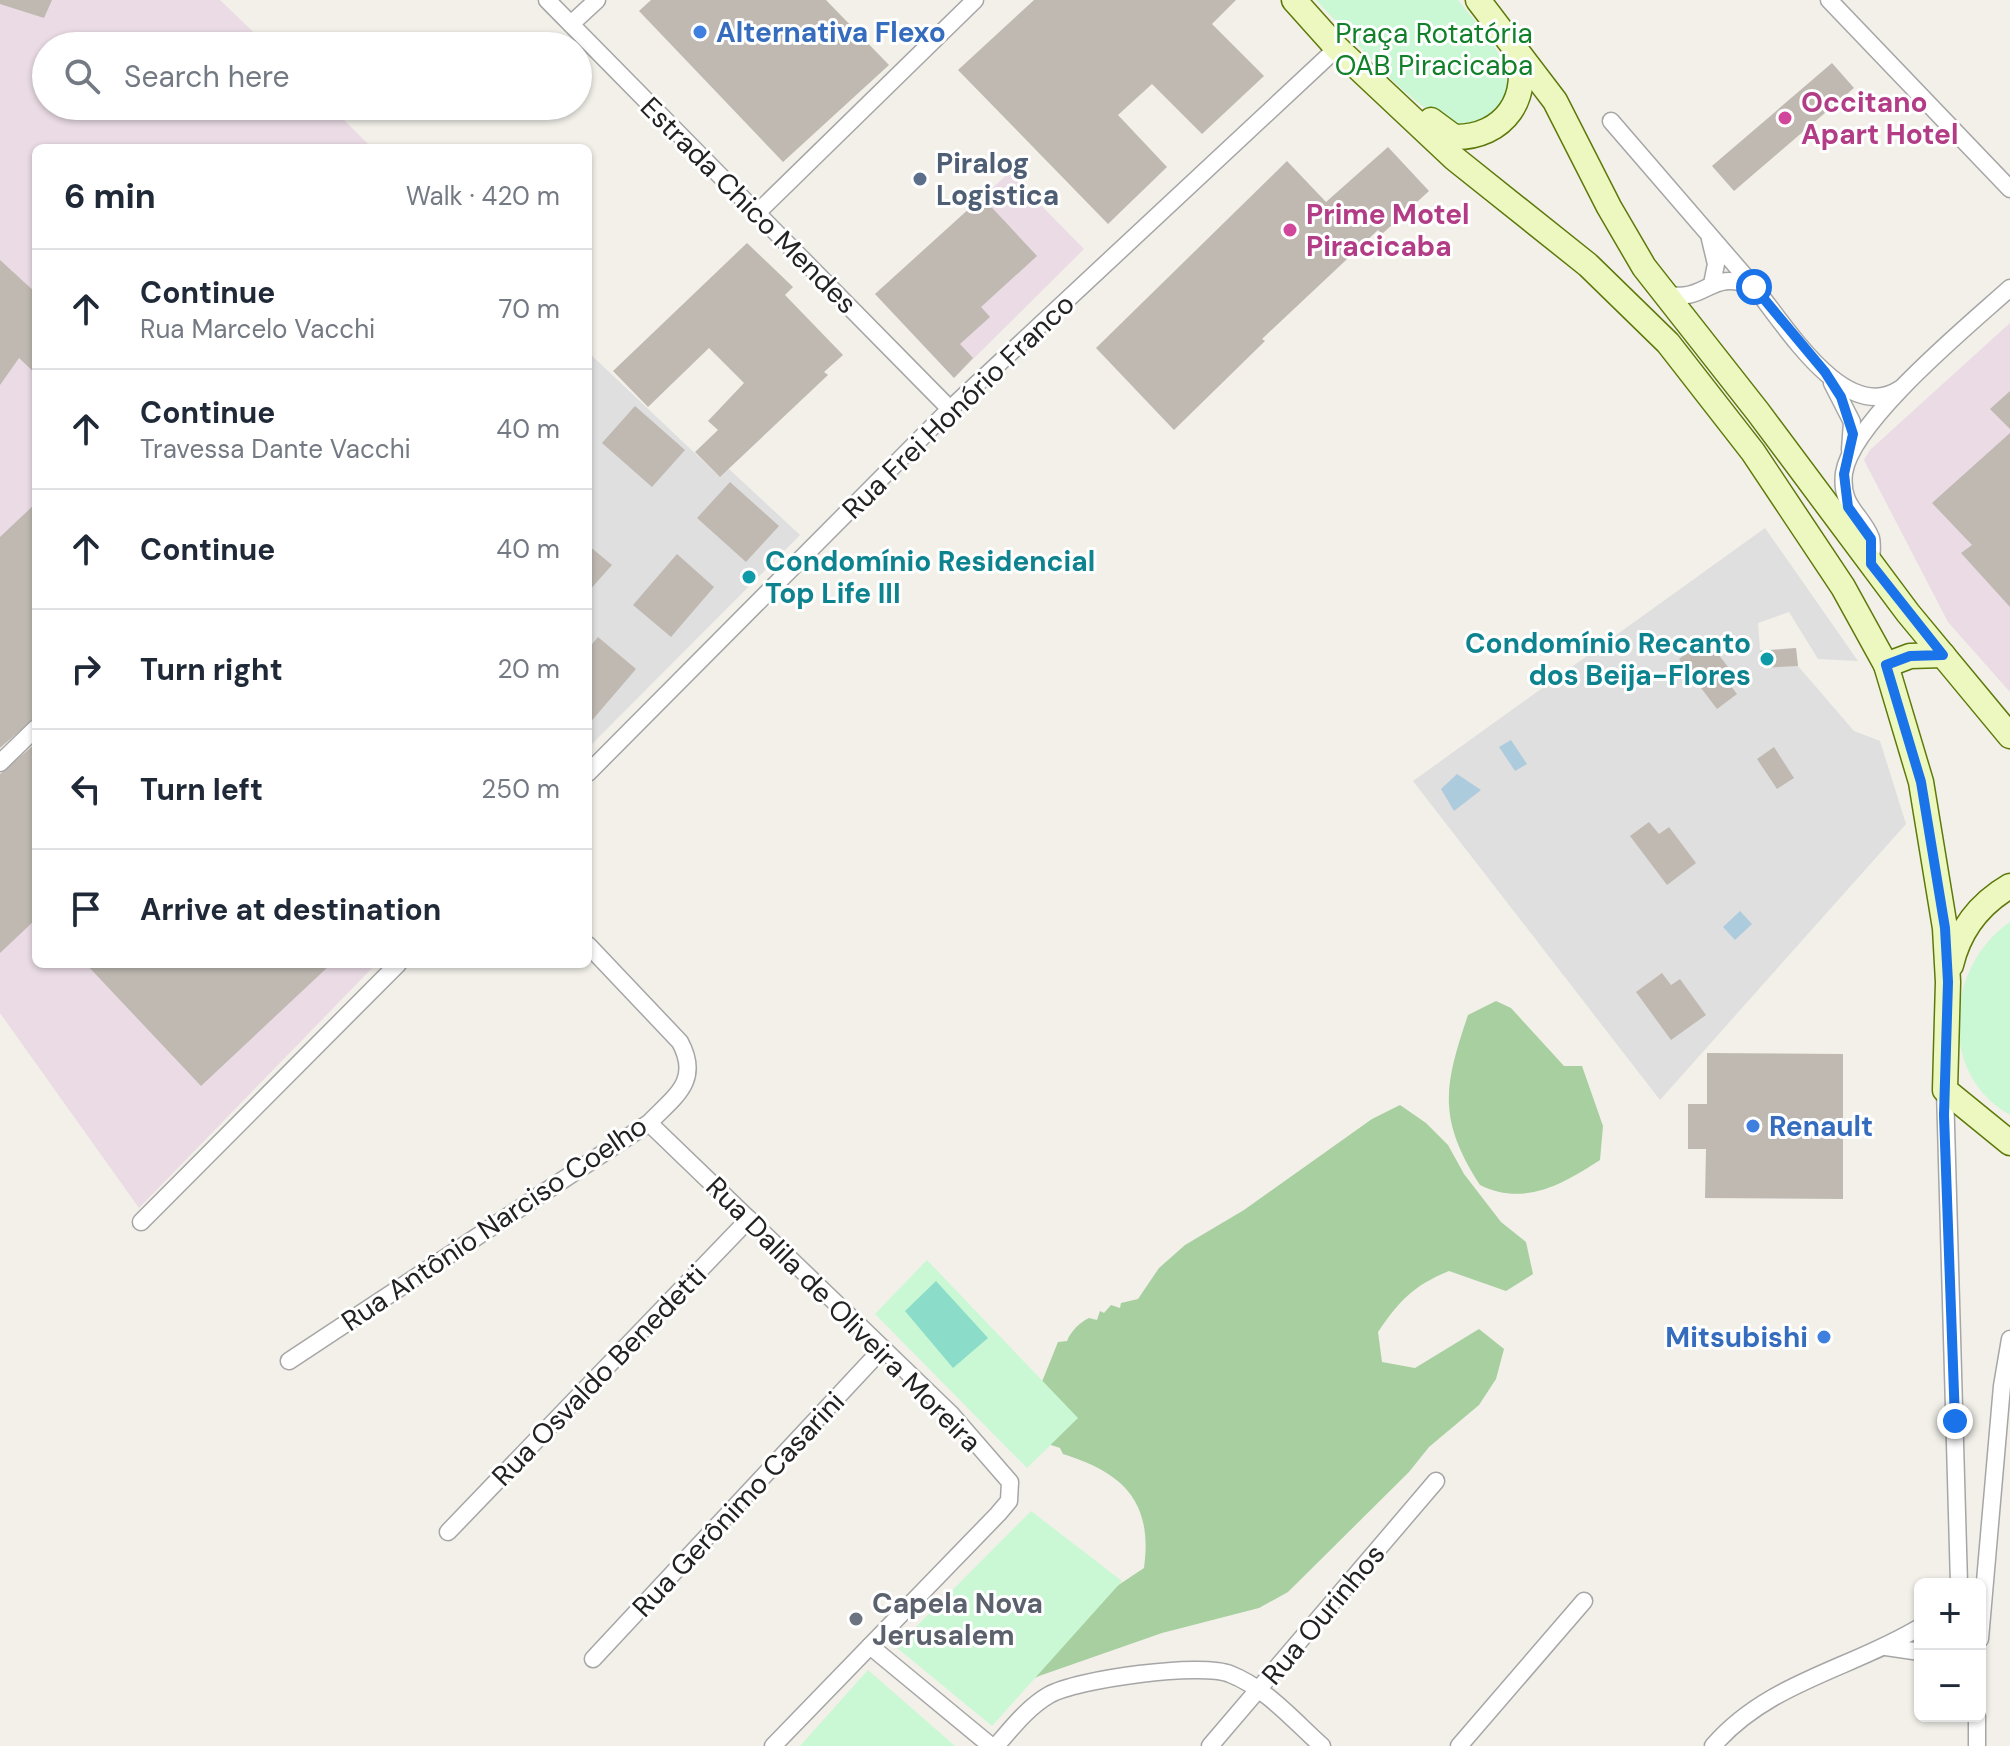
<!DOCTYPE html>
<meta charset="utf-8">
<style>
body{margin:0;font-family:"DM Sans",sans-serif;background:#f2f2f3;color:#1f2937}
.controls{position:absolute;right:24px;bottom:24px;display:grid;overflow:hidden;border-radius:12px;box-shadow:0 2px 6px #0004}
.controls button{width:72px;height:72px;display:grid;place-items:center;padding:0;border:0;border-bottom:2px solid #e0e1e3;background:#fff;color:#1f2937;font:40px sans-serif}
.stop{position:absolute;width:24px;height:24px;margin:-18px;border:6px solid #1a73e8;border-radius:50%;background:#fff}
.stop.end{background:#1a73e8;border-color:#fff;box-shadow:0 2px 8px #0008}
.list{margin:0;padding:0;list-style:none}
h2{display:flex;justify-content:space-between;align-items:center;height:104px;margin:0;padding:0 32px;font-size:34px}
h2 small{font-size:26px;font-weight:400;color:#747a83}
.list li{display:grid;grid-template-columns:52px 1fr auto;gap:24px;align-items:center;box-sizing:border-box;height:120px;padding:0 32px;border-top:2px solid #e0e1e3}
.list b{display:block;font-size:30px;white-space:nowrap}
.list p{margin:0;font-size:26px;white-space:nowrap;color:#747a83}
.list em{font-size:26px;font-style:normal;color:#747a83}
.icon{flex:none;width:44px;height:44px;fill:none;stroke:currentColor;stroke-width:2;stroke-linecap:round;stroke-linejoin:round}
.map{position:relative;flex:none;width:2010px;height:1746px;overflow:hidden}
.search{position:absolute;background:#fff;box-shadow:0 2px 6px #0004;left:32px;top:32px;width:560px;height:88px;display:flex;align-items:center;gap:20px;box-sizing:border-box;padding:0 28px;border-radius:44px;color:#747a83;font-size:30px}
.panel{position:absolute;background:#fff;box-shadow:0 2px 6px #0004;left:32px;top:144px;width:560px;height:824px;border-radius:12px}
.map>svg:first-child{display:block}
.residential{fill:#e0dfdf}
.industrial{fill:#eadbe5}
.forest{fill:#a7cfa0}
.park{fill:#caf8d4}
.pitch{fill:#8bddc9}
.water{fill:#accbdd}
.building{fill:#bfb9b2}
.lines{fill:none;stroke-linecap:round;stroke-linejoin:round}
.street-casing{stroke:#a6a6a6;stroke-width:19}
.secondary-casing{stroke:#5d7909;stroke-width:27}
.street{stroke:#fff;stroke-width:16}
.secondary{stroke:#edf8c1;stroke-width:24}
.route{stroke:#1a73e8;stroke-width:10}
.shop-dot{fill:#3f7fe0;stroke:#fff;stroke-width:3}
.hotel-dot{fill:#d1479c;stroke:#fff;stroke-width:3}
.service-dot{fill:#5c6f8a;stroke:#fff;stroke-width:3}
.culture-dot{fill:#0f9aa8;stroke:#fff;stroke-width:3}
.worship-dot{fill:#6b7280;stroke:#fff;stroke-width:3}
.labels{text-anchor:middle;stroke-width:6;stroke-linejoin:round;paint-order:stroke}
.shop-label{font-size:28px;font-weight:bold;fill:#366cbe;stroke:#fff;text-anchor:start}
.park-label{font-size:28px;fill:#108029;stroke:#fff}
.hotel-label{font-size:28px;font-weight:bold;fill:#b23c85;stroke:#fff;text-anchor:start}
.service-label{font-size:28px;font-weight:bold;fill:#4e5e75;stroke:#fff;text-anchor:start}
.street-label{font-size:28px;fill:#222;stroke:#fff}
.culture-label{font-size:28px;font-weight:bold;fill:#0d838f;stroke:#fff;text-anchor:start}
.worship-label{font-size:28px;font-weight:bold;fill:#5b616d;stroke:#fff;text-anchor:start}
</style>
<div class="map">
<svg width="2010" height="1746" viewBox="0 0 2010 1746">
<rect width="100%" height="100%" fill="#f2f0e9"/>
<g class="residential">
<path d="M588 352 719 476 729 469 800 535 588 748Z"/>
<path d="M1765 528 1858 661 1818 659 1789 612 1758 623 1760 650 1796 648 1798 666 1854 731 1880 741 1906 824 1660 1100 1413 781Z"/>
</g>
<g class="industrial">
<path d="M0 0H220L268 46H46V106H330L372 148H36V620L0 654Z"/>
<path d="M1009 173 1084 249 954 378 875 294Z"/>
<path d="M2010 323V692L1948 622 1864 460 1870 450Z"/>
<path d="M36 744V964H376L139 1208 0 1013V780Z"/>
</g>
<g class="forest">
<path d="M1496 1001 1511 1008 1564 1066H1582L1603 1126 1600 1160C1563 1184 1524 1207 1480 1185 1437 1118 1444 1086 1468 1015Z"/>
<path d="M1400 1105 1426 1123 1448 1145 1464 1174 1501 1222 1526 1242 1533 1274 1506 1291 1449 1271C1413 1286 1400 1300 1378 1332L1382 1362 1415 1368 1479 1329 1504 1349 1496 1379 1479 1405 1429 1447 1409 1472 1288 1592 1259 1608 1162 1633 1039 1676 998 1695 1117 1586 1144 1568C1153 1502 1124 1473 1063 1454L1060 1448 1048 1444 1033 1404 1058 1342 1067 1341C1071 1331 1080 1322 1089 1318L1097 1320 1100 1311 1104 1313 1111 1305 1120 1308 1121 1303 1138 1299 1159 1268 1185 1245 1244 1210 1372 1119Z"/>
</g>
<g class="park">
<path d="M1316 0H1458C1483 32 1536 81 1486 116 1474 124 1458 126 1445 120 1403 100 1350 35 1316 0Z"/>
<path d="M2010 922V1115C1936 1074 1946 965 2010 922Z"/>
<path d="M927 1260 1078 1418 1027 1468 875 1314Z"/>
<path d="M1031 1511 1122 1581 992 1726 896 1647Z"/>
<path d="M868 1670 955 1746H800Z"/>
</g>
<path class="pitch" d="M936 1281 988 1338 953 1368 905 1311Z"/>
<g class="water">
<path d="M1511 740 1527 764 1515 771 1499 747Z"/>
<path d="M1457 774 1481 790 1454 811 1441 789Z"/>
<path d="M1740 911 1752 924 1735 940 1723 927Z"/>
</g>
<g class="building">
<path d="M0 0H52L44 18 0 4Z"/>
<path d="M651 0H826L889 65 783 162 639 11Z"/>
<path d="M1034 0H1236L1212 24 1264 76 1202 134 1152 84 1118 115 1167 167 1108 224 958 70Z"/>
<path d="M1832 63 1854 88 1734 191 1712 166Z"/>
<path d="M1388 147 1429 191 1382 234 1378 230 1262 339 1265 341 1174 430 1096 348 1287 161 1326 202Z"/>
<path d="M982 197 1037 256 981 307 990 317 960 344 973 358 954 378 875 294Z"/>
<path d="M747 243 793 287 785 295 843 355 824 372 828 375 720 477 695 452 718 430 708 421 744 383 709 348 648 407 613 371Z"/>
<path d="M0 260 36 293V374L19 358 0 385Z"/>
<path d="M2010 391V429L1990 409Z"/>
<path d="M635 406 685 450 652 487 602 443Z"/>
<path d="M2010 433V607L1961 553 1972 545 1932 503Z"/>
<path d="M730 482 779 526 746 562 697 518Z"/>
<path d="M36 503V717L0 748V537Z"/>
<path d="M588 545 612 565 588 592Z"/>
<path d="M677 554 714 587 671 637 633 605Z"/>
<path d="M598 637 636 669 588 725V649Z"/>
<path d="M1711 645 1735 676 1727 681 1737 694 1717 709 1679 659 1696 646 1701 653Z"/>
<path d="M1796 648 1798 666 1762 668 1760 651Z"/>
<path d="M36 743V919L0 953V774Z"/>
<path d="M1774 747 1794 778 1777 789 1757 759Z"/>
<path d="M1649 822 1659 834 1669 827 1696 863 1667 885 1630 836Z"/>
<path d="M86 964H331L201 1086Z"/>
<path d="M1662 973 1671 985 1680 979 1706 1015 1671 1040 1636 992Z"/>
<path d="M1707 1053 1843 1054V1199L1705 1198 1706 1149H1688V1104H1707Z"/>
</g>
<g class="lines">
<g class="street-casing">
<g id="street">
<path d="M547 0 950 409"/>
<path d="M1829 0 2010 189"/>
<path d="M571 24 597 0"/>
<path d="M1611 121 1750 282"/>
<path d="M757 213 975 0"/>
<path d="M1710 239 1716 264 1712 284"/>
<path d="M1665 294C1708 304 1709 267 1754 287 1784 323 1845 426 1900 389"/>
<path d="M1832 383 1852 422 1850 450"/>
<path d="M1871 563C1871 556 1873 545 1871 538 1861 513 1840 507 1844 473 1852 421 1969 325 2010 288"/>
<path d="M0 763 36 728"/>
<path d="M588 773 950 409 1337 48"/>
<path d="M1945 1090 1959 1584"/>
<path d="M649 1123 951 1414 1010 1482 1009 1501 998 1514 773 1746"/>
<path d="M141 1222 398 964"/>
<path d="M289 1361 649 1123C675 1096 701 1081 680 1042L588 945"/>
<path d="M448 1532 749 1219"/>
<path d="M1980 1639 2002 1386 2010 1339"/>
<path d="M870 1646 991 1746"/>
<path d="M1886 1647 1920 1652"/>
<path d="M593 1659 883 1348"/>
<path d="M996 1746C1012 1728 1028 1707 1049 1695 1077 1679 1202 1662 1230 1674 1266 1688 1294 1721 1322 1746"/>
<path d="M1210 1746 1436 1481"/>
<path d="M1459 1746 1584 1601"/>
<path d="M1713 1746C1768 1682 1851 1669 1920 1627"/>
<path d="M1977 1746V1716"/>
</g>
</g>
<g class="secondary-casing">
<g id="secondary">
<path d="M1294 0 1337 48 1454 158 1588 265 1668 343 1753 452 1843 587 1886 665 1921 782 1945 928 1948 982 1945 1090 2010 1143"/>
<path d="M1478 0 1555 101 1609 207 1644 267 1758 412 1908 613 2010 736"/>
<path d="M1431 120 1454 137C1504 138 1533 97 1516 49"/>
<path d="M1886 665 1910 656 1943 655"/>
<path d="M1951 965C1959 931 1979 904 2010 886"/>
</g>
</g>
<use href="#street" class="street"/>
<use href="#secondary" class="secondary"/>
</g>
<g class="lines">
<path class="route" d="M1754 287 1825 372 1841 397 1853 434 1844 474 1848 507 1871 539V564L1943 655 1910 656 1886 665 1921 782 1945 928 1948 982 1944 1115 1955 1421"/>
</g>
<g class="shop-dot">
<circle cx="700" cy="32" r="8"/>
<circle cx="1753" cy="1126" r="8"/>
<circle cx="1824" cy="1337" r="8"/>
</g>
<g class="hotel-dot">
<circle cx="1785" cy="118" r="8"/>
<circle cx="1290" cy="230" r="8"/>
</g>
<circle class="service-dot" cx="920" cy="179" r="8"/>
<g class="culture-dot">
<circle cx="749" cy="577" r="8"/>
<circle cx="1767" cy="659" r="8"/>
</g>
<circle class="worship-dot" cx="856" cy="1619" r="8"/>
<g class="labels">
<g class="shop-label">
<text x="716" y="42">Alternativa Flexo</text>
<text x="1769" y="1136">Renault</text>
<text x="1808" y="1347" text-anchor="end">Mitsubishi</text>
</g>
<g class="park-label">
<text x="1434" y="43">Praça Rotatória<tspan x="1434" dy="32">OAB Piracicaba</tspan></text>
</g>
<g class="hotel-label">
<text x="1801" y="112">Occitano<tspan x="1801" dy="32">Apart Hotel</tspan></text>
<text x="1306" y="224">Prime Motel<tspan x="1306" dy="32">Piracicaba</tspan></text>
</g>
<g class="service-label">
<text x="936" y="173">Piralog<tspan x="936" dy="32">Logistica</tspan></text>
</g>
<g class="street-label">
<text transform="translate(749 205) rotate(45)" y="10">Estrada Chico Mendes</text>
<text transform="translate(958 406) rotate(-44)" y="10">Rua Frei Honório Franco</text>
<text transform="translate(494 1223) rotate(-34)" y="10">Rua Antônio Narciso Coelho</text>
<text transform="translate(844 1314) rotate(45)" y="10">Rua Dalila de Oliveira Moreira</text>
<text transform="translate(599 1375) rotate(-46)" y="10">Rua Osvaldo Benedetti</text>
<text transform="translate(738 1504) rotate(-47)" y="10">Rua Gerônimo Casarini</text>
<text transform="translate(1323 1614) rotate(-50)" y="10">Rua Ourinhos</text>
</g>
<g class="culture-label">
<text x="765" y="571">Condomínio Residencial<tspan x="765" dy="32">Top Life III</tspan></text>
<text x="1751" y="653" text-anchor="end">Condomínio Recanto<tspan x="1751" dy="32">dos Beija-Flores</tspan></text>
</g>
<g class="worship-label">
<text x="872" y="1613">Capela Nova<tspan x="872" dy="32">Jerusalem</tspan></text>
</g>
</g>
</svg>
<div class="controls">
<button>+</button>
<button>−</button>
</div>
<div class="stop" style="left:1754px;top:287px"></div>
<div class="stop end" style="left:1955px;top:1421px"></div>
<div class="search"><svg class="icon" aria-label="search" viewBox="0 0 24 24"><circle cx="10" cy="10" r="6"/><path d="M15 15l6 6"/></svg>Search here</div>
<section class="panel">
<h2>6 min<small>Walk · 420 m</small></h2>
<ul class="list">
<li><svg class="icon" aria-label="ahead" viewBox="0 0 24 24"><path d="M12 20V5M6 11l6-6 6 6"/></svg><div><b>Continue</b><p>Rua Marcelo Vacchi</p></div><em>70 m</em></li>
<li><svg class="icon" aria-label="ahead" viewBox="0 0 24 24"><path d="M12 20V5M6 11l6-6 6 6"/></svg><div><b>Continue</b><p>Travessa Dante Vacchi</p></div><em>40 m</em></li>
<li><svg class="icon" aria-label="ahead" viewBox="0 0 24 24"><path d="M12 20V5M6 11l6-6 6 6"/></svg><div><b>Continue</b></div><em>40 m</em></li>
<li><svg class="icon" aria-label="right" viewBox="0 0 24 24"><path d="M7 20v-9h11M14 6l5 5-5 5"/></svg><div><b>Turn right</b></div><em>20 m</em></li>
<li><svg class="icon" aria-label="left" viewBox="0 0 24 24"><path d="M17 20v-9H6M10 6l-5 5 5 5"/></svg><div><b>Turn left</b></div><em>250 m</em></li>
<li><svg class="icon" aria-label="arrive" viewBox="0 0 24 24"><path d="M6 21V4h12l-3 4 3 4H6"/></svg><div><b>Arrive at destination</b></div></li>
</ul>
</section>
</div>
